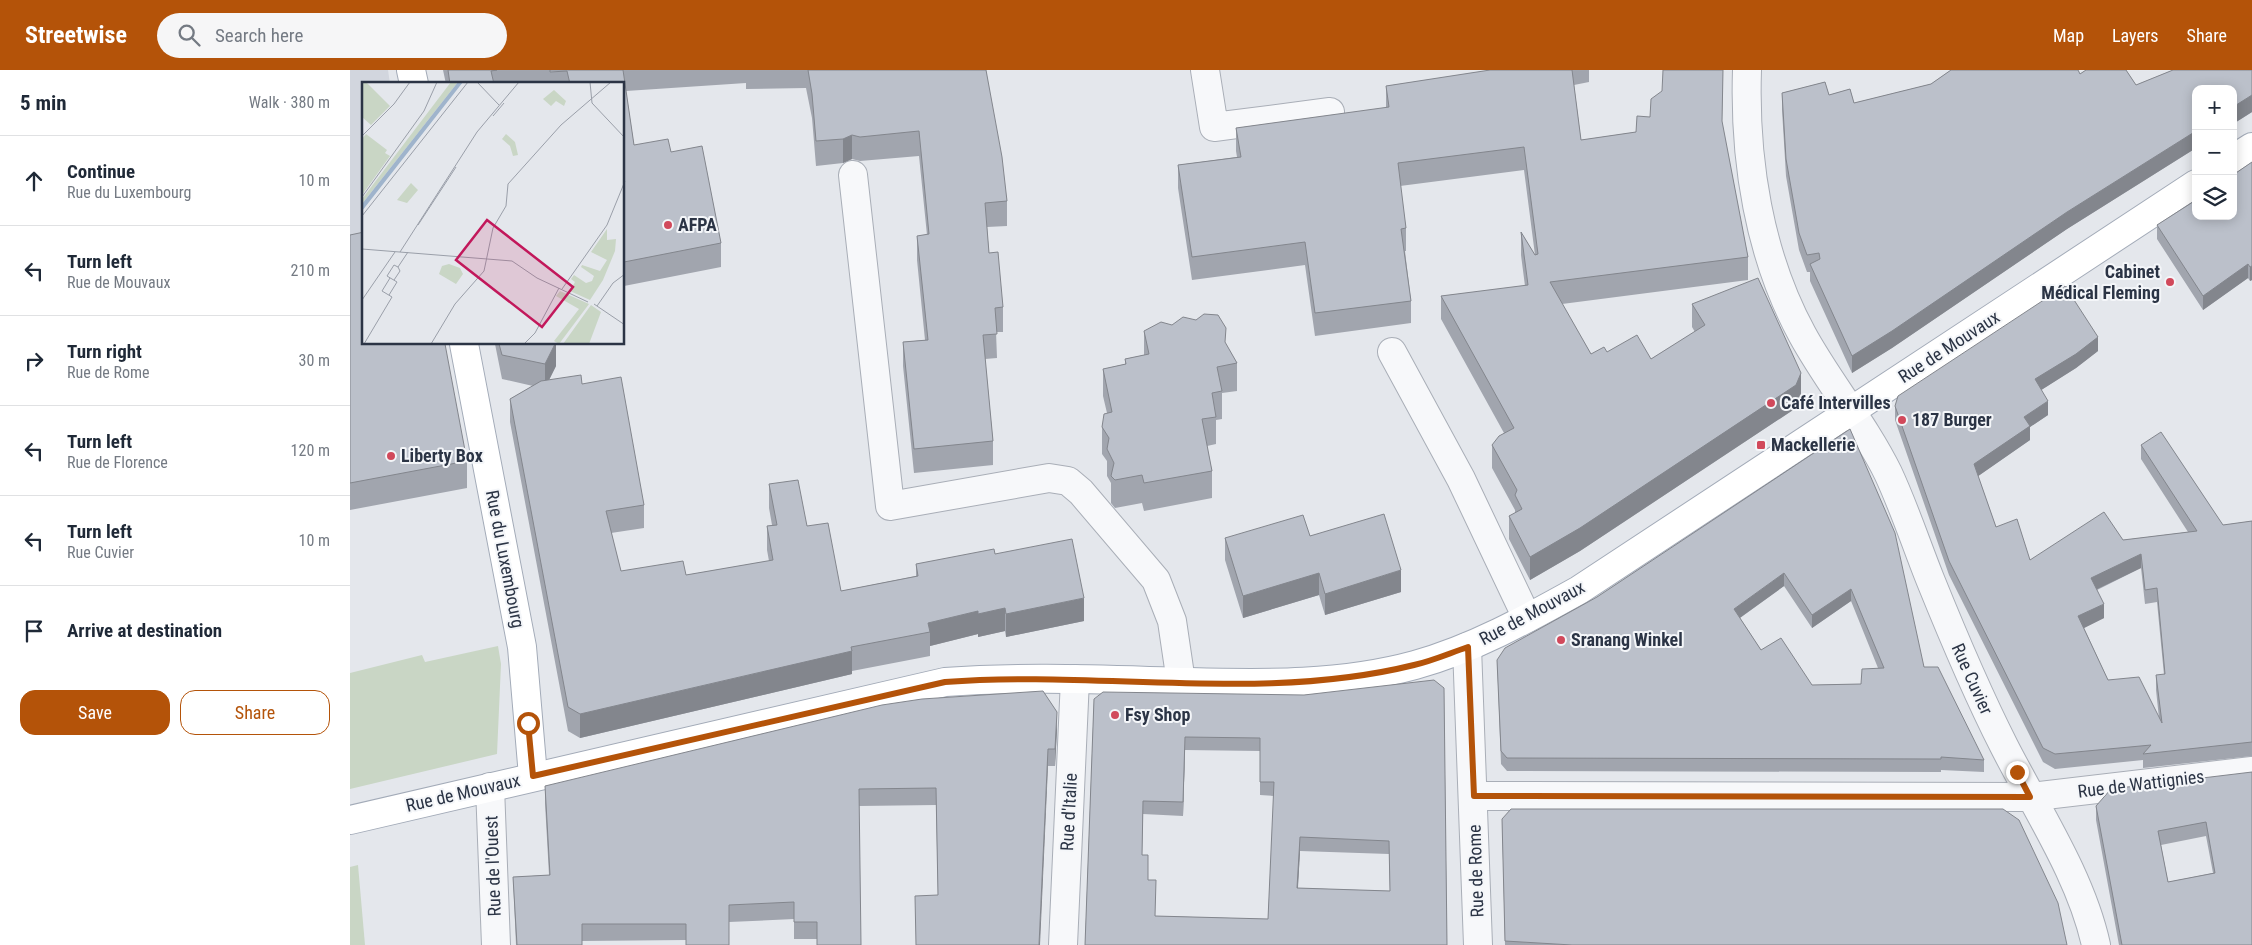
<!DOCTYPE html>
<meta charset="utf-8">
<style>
body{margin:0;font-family:"Roboto Condensed",sans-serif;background:#f6f6f7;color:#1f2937}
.controls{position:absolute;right:15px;top:15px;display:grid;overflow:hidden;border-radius:10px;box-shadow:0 2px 12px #0003}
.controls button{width:45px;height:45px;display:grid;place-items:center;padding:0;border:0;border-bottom:1px solid #e0e1e3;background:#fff;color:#1f2937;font:25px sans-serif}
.stop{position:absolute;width:15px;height:15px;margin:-11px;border:4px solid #b45309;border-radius:50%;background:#fff}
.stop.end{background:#b45309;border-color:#fff;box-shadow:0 1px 5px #0008}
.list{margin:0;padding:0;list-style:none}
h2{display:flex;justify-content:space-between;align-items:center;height:65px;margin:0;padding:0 20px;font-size:21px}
h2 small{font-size:16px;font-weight:400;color:#747a83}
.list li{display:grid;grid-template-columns:32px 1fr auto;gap:15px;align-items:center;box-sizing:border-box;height:90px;padding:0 20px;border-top:1px solid #e0e1e3}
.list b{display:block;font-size:19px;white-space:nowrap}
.list p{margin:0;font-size:16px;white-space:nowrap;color:#747a83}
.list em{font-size:16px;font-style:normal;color:#747a83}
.actions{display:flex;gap:10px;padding:15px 20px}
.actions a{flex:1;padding:11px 0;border:1px solid #b45309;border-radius:15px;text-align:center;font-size:18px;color:#b45309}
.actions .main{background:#b45309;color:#fff}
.icon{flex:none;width:28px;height:28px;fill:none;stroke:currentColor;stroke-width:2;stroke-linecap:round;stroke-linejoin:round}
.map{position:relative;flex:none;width:1902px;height:875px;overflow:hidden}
header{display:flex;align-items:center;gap:30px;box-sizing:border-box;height:70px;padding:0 25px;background:#b45309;color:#fff}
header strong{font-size:24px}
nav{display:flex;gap:28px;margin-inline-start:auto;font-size:18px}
.search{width:350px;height:45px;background:#f6f6f7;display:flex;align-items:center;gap:12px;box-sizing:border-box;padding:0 18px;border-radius:28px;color:#747a83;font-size:19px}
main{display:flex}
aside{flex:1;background:#fff}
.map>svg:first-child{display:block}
.built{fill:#d2d6de}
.green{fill:#c9d6c5}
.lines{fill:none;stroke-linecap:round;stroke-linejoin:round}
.minor-casing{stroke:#a9aeb7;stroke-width:30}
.major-casing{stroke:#a3abb8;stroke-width:30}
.minor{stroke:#f7f8fa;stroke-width:28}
.major{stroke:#fff;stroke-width:28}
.wall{fill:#a1a5ae;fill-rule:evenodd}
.shaded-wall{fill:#83868d}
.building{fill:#bbc0ca;stroke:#83868d;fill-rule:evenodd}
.route{stroke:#b45309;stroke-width:6}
.poi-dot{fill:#d1495b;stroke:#f4f6f9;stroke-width:2}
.labels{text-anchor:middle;stroke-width:4;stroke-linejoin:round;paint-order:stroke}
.poi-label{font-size:18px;font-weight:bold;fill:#2b3445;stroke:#f4f6f9;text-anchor:start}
.street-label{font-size:18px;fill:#2b3445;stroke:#f4f6f9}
.inset-road{fill:none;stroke:#9a9fa9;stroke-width:1}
.view{fill:#c2185b;fill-opacity:0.15;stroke:#c2185b;stroke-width:2.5}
.inset-edge{fill:none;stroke:#2b3445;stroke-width:2.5}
</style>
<header>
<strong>Streetwise</strong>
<div class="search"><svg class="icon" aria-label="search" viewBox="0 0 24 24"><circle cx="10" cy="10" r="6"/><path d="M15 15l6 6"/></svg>Search here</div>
<nav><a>Map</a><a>Layers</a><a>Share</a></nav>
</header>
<main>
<aside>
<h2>5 min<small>Walk · 380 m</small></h2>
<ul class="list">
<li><svg class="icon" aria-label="ahead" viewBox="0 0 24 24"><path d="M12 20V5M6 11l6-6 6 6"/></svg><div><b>Continue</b><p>Rue du Luxembourg</p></div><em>10 m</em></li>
<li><svg class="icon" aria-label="left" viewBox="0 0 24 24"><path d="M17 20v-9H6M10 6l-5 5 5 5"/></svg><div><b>Turn left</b><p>Rue de Mouvaux</p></div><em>210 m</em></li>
<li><svg class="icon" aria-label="right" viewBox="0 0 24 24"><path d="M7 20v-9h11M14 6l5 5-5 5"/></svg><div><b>Turn right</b><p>Rue de Rome</p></div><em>30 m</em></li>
<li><svg class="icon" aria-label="left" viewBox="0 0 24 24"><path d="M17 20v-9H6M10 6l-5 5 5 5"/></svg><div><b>Turn left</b><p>Rue de Florence</p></div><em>120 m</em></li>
<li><svg class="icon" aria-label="left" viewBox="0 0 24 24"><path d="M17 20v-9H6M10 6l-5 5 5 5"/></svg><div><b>Turn left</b><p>Rue Cuvier</p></div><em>10 m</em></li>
<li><svg class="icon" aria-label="arrive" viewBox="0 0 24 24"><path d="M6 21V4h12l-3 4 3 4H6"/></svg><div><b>Arrive at destination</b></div></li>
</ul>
<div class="actions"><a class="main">Save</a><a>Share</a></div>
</aside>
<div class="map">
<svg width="1902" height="875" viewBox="0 0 1902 875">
<rect width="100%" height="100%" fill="#e4e7ec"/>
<path class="built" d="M0 0H38L40 14H14V173L0 178Z"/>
<g class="green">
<path d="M148 576 151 594 147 684 0 719V603L72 585 75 592Z"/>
<path d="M8 795 15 875H0V797Z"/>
</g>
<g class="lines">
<g class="minor-casing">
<g id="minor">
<path d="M855 0 864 57 980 42"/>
<path d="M1397 0C1394 90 1409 185 1452 264 1478 312 1514 354 1538 403 1554 437 1566 474 1580 509 1603 566 1626 621 1654 676 1686 739 1731 806 1746 875"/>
<path d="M503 105 540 436 699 408 718 411 731 422 806 510 822 551 831 612"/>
<path d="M1042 282 1111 409 1177 548"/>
<path d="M1117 577 1128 875"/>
<path d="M140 717 146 875"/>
<path d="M1124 726 1680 727 1902 701"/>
<path d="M713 875 725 609"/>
</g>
</g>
<g class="major-casing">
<g id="major">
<path d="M61 0 64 14"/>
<path d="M1883 89 1902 77"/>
<path d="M114 274 172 577 183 706"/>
<path d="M0 750 595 612C676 606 758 610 840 612 915 614 992 615 1065 595 1123 579 1177 549 1229 520L1846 114"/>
</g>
</g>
<use href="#minor" class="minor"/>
<use href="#major" class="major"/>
</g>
<g class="wall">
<path d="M93 0H636L657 131V156L637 157 639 183 653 237V262H646L647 288 635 289 643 371V395L564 403 553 296V272L575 270 567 190V166L577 165 569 86 510 91 502 89 493 93 466 96 462 48 456 18 396 19V13L276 21 284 75 321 82 371 173V197L274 216V14H96Z"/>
<path d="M1137 0H1239V12L1224 15 1231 70 1286 62 1300 47 1373 0 1372 53 1398 187V210L1212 234 1241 284 1257 282 1301 289 1345 262 1342 257V234L1451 326 1446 338 1230 481 1180 510 1159 469V446L1165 443V440L1142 398V375L1154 363 1091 249V226L1175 216 1171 185V162L1185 185 1174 100 1050 116 1056 158V181H1055L1061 231V253L965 266 955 195 842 210 828 118V95L887 87 886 81V58L1036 38V16L1137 1Z"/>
<path d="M1601 0H1728L1730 4 1736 0H1776L1786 15 1823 0H1902V42L1883 54V19H1846V78L1717 159 1542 278 1502 303 1460 211V202H1457L1449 180 1436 106 1432 40V23L1475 12 1479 25 1500 19 1504 33 1581 14Z"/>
<path d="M1902 92V210L1900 211 1898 208 1853 240 1807 169V155Z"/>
<path d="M0 165 117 391V418L0 440Z"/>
<path d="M846 250 876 275 887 293V321L872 323V349L866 350V374L857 376 862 401V428L794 441 792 433 765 438 761 433V413L757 406V391L752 384V357L757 343 753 326V299L775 294V289L794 285V261Z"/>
<path d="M145 274H206V296L199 310 232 314 294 435V458L261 463 271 501 336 505 419 491 417 480V456L422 455 419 438V414L457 456 491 521 566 506V494L645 484 734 551 656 567 655 561 628 567V564L580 576V586L502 601V604L230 668 218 661 160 352V329L183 316 152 309Z"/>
<path d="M1748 281 1726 298 1691 320 1698 345 1680 357V370L1628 406 1646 457 1680 490 1773 470 1838 462 1791 389V375L1873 455 1902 451V686L1793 698V690L1705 699 1693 692 1599 505 1545 350V336ZM1791 498 1795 534 1807 532 1814 605H1806V620L1809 648 1758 610 1734 558 1754 548 1747 520Z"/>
<path d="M1500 359 1574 597 1634 690V702L1591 700V702L1157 701 1151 694 1147 590 1247 527ZM1434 516 1462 558 1501 531 1528 598 1511 614 1462 615 1411 580 1390 548Z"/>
<path d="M960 466 1051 522 975 545 969 525 893 548 875 490V468Z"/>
<path d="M1094 618 1097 875H735L744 629 954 625ZM835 680 910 681V725L924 726 918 849 805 846 798 810 792 785 793 744 833 746ZM950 781 1039 784 1040 821 948 818Z"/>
<path d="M707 659 705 696H698L588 825 586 735 509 736 467 869H444V849L379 852 336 870 232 871V875H166L163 807 199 805 195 733V716Z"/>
<path d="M1902 702V875H1769L1746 750V736ZM1856 766 1863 803 1818 812 1811 775Z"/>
<path d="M1152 749 1717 875H1155Z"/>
</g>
<g class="shaded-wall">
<path d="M1902 25V42L1883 54V37Z"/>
<path d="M1846 61V78L1717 159 1542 278 1502 303V286L1717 142Z"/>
<path d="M502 65V89L493 93V69Z"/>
<path d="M1898 194V208L1853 240V226Z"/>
<path d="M1902 196V210L1900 211V197Z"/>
<path d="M1748 267V281L1726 298 1685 324V309Z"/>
<path d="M205 274H206V296L195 318V294Z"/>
<path d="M1451 303V326L1446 338 1230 481 1180 510V487Z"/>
<path d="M1698 331V345L1680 357V370L1624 409V394L1674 347Z"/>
<path d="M1791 484V498L1741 522V508Z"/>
<path d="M1051 500V522L975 545V524Z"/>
<path d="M969 503V525L893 548V526Z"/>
<path d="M1434 503V516L1384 552V539Z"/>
<path d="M1501 519V531L1462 558V545Z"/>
<path d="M734 528V551L656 567V544Z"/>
<path d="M1754 534V548L1728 561V546Z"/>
<path d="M655 538V561L628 567V544Z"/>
<path d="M628 541V564L580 576V562L578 553Z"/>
<path d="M502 581V604L230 668V644Z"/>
<path d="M707 642V659L705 696V679Z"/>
<path d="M835 667V680L833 746V732Z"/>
<path d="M698 679V696L690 875H689Z"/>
<path d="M950 767V781L947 831V818Z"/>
</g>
<g class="building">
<path d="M98 0H147L141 1 144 14H100Z"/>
<path d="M200 0H273L284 75 318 69 321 82 352 76 371 173 274 192V14H220L217 1 200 2Z"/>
<path d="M458 0H636L652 87 657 131 635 133 639 183 648 182 653 237 645 238 647 264 633 265 643 371 564 379 553 272 578 270 567 166 579 164 569 61 510 67 502 65 493 69 466 71 462 24Z"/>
<path d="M1140 0H1222L1231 70 1286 62 1287 46 1300 47 1301 29 1312 21 1313 0H1373L1372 51 1398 187 1200 212 1241 284 1254 277 1257 282 1287 265 1301 289 1355 255 1342 234 1408 208 1451 303 1446 315 1230 458 1180 487 1159 446 1172 439 1165 425 1167 420 1142 375 1149 366 1164 358 1091 226 1178 215 1171 162 1185 185 1188 184 1174 77 1048 93 1056 158 1051 159 1061 231 965 243 955 172 842 187 828 95 891 87 886 58 1039 37 1036 16Z"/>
<path d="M1601 0H1728L1730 4 1736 0H1776L1786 15 1823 0H1902V25L1883 37V19H1846V61L1717 142 1542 261 1502 286 1460 194 1470 189 1469 183 1457 185 1449 163 1436 89 1432 23 1475 12 1479 25 1500 19 1504 33 1581 14Z"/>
<path d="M1902 92V196L1900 197 1898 194 1853 226 1807 155 1846 130V146H1883V105Z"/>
<path d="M14 162V274H95L117 391 0 413V165Z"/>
<path d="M1715 216 1748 267 1726 284 1685 309 1698 331 1674 347 1680 356 1624 394 1646 457 1667 449 1680 490 1754 442 1773 470 1847 461 1791 375 1811 362 1873 455 1902 451V672L1793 684 1801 675 1705 684 1693 678 1599 491 1545 336 1548 326ZM1791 484 1795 520 1807 518 1815 604 1806 605 1812 653 1789 607 1758 610 1728 546 1754 534 1741 508Z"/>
<path d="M854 244 868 245 876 258 875 272 887 293 867 297 872 321 862 323 866 347 852 349 862 401 794 413 792 405 765 410 761 406 764 393 757 379 759 368 752 357 754 344 762 342 753 299 776 294 775 289 799 284 794 261 811 252 822 255 833 247 846 250Z"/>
<path d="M149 274H205L195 294 152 285Z"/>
<path d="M231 305 232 314 271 307 294 435 256 441 271 501 333 491 336 505 423 490 417 456 427 455 419 414 448 410 457 456 478 453 491 521 568 506 566 494 644 479 645 484 722 469 734 528 656 544 655 538 628 544V541L578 553 580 562 501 577 502 581 230 644 218 637 160 329 191 311Z"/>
<path d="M1500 359 1545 463 1574 597H1588L1634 690 1591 687V689L1157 688 1151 681 1147 590 1155 578 1247 527ZM1434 503 1462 545 1501 519 1534 598 1512 599 1511 614 1462 615 1431 568 1411 580 1384 539Z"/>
<path d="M1034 444 1051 500 975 524 969 503 893 526 875 468 953 445 960 466Z"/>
<path d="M1084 610 1094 618 1097 875H735L744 629 753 622 954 625ZM835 667 910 668V712H924L918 849 805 846 806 810H798V785H792L793 731 833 732ZM950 767 1039 771 1040 821 947 818Z"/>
<path d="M693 621 707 642 705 679H698L689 875H566L565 826 588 825 586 718 509 719 511 875H467V852H444V832L379 835V875H336V854H232V875H167L163 807 200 805 195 716 532 635 572 629Z"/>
<path d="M1902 702V875H1772L1746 736 1761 719ZM1856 752 1865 803 1818 812 1808 761Z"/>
<path d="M1161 739H1653L1669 750 1708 833 1717 875H1222L1155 871 1152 749Z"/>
</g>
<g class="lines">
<path class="route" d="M178 653 183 706 595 612C750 600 911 633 1064 595 1082 591 1100 583 1118 577L1124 726 1680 727 1667 702"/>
</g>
<g class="poi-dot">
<circle cx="318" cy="155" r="5"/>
<circle cx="1820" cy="212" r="5"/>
<circle cx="1421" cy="333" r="5"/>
<circle cx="1552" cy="350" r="5"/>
<rect x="1406" y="370" width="10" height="10" rx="2.5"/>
<circle cx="41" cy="386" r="5"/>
<circle cx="1211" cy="570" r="5"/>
<circle cx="765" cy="645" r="5"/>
</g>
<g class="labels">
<g class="poi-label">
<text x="328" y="161">AFPA</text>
<text x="1810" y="208" text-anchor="end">Cabinet<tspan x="1810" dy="21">Médical Fleming</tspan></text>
<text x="1431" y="339">Café Intervilles</text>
<text x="1562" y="356">187 Burger</text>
<text x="1421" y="381">Mackellerie</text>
<text x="51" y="392">Liberty Box</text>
<text x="1221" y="576">Sranang Winkel</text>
<text x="775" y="651">Fsy Shop</text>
</g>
<g class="street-label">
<text transform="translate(1599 277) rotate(-33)" y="6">Rue de Mouvaux</text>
<text transform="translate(155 489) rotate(79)" y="6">Rue du Luxembourg</text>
<text transform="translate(1182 543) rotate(-28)" y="6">Rue de Mouvaux</text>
<text transform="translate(1622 609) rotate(66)" y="6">Rue Cuvier</text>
<text transform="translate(1791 714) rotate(-7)" y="6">Rue de Wattignies</text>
<text transform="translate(113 723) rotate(-13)" y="6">Rue de Mouvaux</text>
<text transform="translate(719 742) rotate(-87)" y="6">Rue d'Italie</text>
<text transform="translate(143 796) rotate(-92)" y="6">Rue de l'Ouest</text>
<text transform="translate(1126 801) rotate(-92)" y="6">Rue de Rome</text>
</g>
</g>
<g transform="translate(12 12)">
<rect width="262" height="262" fill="#e4e7ec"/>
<path d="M0 0H4L28 24 9 43 0 35ZM89 0H96L0 122V117ZM192 8 204 19 202 24 194 19 189 24 181 17ZM4 52 25 68 23 71 28 74 0 113V57ZM144 52 153 60 156 73 151 74 148 64 140 57ZM49 101 56 108 45 121 35 118ZM245 147V158L254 157 253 169 241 198 228 218 208 209 213 200 209 197 212 193 224 201 230 199 232 194 219 185 220 183 238 189 245 178 229 170ZM87 182 98 186 101 192 94 202 77 192 80 184ZM198 209 227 222 197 262 192 259 217 227 194 214ZM229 223 239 230 227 262H201Z" fill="#c9d6c5"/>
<path d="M96 0H101L0 129V122Z" fill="#9fb4cc"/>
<path class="inset-road" d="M115 0 137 23M228 0 230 21 263 56M131 34 142 21M0 54 32 22 48 0M0 115 62 29 75 0M0 134 106 0M56 143 94 85M0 167 150 179 175 196 226 220M38 170 115 50 157 0M32 198 38 189 36 185 46 170M200 207 245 143 263 99M27 213 35 200 25 194 32 183 36 185M0 218 33 170M232 222 263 243M235 224 251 201 263 192M2 262 30 215 20 209 28 196M69 262 93 222 122 189 131 146 144 124 146 102 199 43 249 0M162 262 173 251 197 206"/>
<path class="view" d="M125 138 211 205 180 245 94 178Z"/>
<rect width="262" height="262" class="inset-edge"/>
</g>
</svg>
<div class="controls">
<button>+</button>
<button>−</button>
<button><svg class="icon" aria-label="layers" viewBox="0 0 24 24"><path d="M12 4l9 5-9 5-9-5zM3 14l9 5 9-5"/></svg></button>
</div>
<div class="stop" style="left:178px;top:653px"></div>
<div class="stop end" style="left:1667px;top:702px"></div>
</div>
</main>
